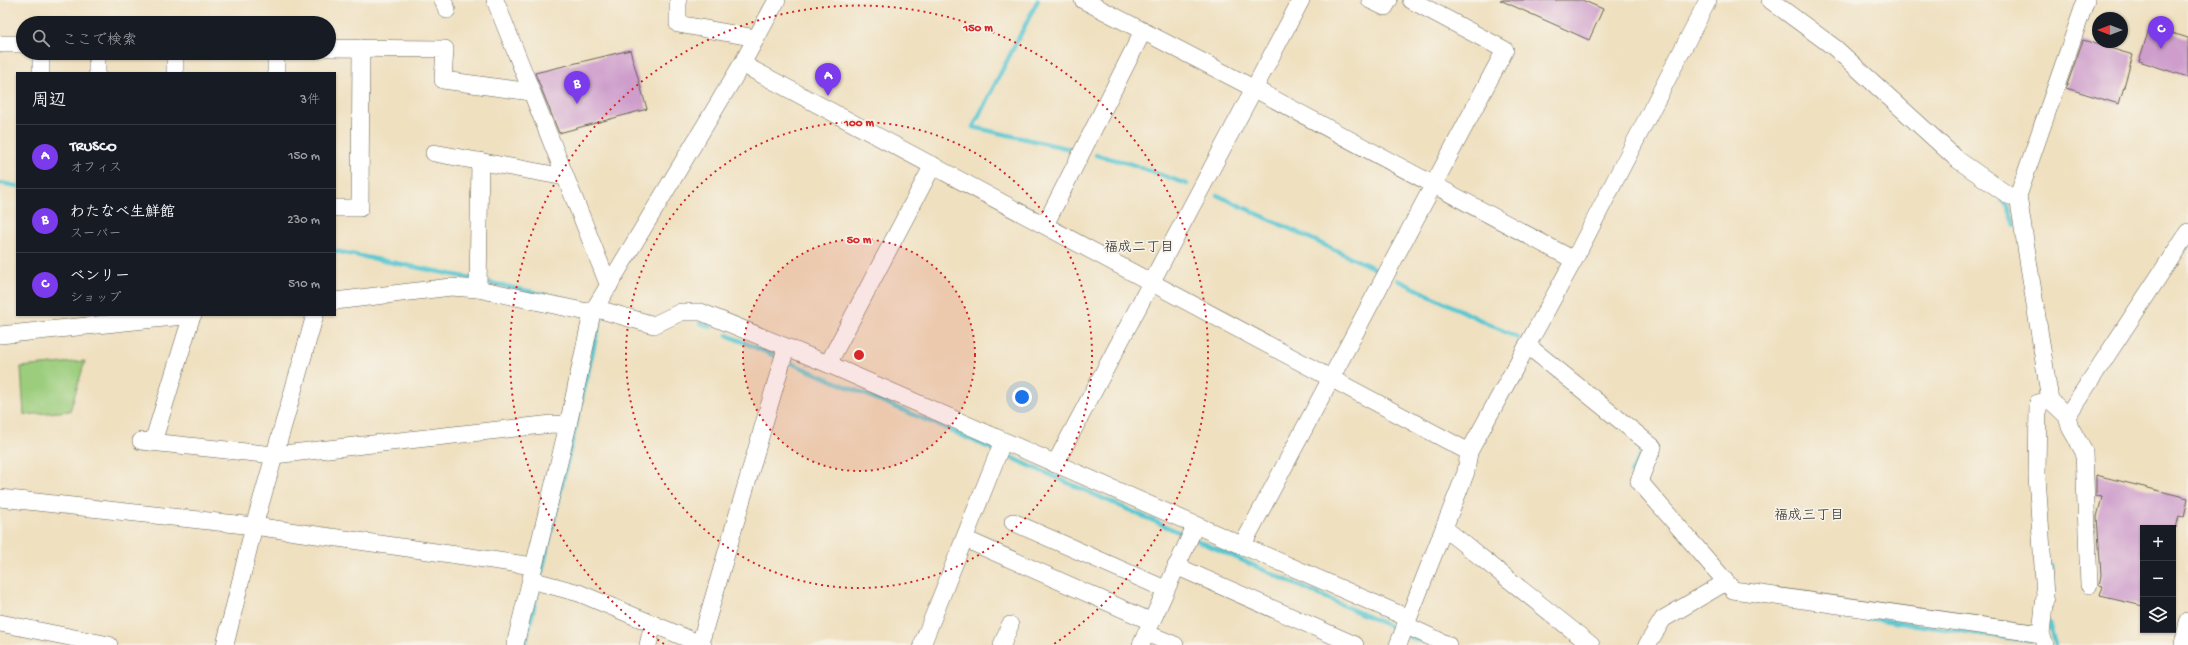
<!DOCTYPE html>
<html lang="ja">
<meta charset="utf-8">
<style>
body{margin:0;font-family:"Gochi Hand","Klee One",sans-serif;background:#242831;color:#f1f3f6}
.controls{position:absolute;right:12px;bottom:12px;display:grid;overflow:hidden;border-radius:0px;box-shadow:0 1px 3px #0004}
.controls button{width:36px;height:36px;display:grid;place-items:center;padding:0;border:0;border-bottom:1px solid #363941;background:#171b24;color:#f1f3f6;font:20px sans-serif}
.compass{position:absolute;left:2092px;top:12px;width:36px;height:36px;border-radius:50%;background:#171b24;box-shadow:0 1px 3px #0004;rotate:270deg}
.you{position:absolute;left:1022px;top:397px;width:14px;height:14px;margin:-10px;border:3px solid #fff;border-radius:50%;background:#1a73e8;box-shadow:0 0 0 6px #1a73e833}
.badge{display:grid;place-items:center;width:26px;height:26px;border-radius:50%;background:#7c3aed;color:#fff;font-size:13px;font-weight:700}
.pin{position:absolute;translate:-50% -33px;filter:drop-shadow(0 1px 2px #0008)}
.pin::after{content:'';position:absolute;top:21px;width:14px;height:12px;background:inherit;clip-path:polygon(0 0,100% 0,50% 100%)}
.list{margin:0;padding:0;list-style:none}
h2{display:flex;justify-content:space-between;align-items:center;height:52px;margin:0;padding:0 16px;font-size:17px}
h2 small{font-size:13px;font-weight:400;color:#9ea1a6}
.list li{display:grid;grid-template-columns:26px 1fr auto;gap:12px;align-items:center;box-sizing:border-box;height:64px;padding:0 16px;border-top:1px solid #363941}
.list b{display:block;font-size:15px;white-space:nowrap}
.list p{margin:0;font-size:13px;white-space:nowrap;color:#9ea1a6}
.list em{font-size:13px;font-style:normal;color:#9ea1a6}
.icon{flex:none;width:22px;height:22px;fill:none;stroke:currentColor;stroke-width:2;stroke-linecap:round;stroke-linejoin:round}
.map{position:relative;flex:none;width:2188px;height:645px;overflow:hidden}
.search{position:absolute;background:#171b24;box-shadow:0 1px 3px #0004;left:16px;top:16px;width:320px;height:44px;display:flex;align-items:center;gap:10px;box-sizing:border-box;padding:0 14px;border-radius:22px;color:#9ea1a6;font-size:15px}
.panel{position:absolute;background:#171b24;box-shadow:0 1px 3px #0004;left:16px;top:72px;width:320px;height:244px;border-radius:0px}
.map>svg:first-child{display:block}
.green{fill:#9bcd7d;stroke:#5c744c}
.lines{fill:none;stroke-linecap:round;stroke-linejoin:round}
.stream{stroke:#5bc7d2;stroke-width:4.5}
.building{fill:#ce9dcc}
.minor-casing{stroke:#666155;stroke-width:18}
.minor{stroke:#fff;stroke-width:17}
.ring{fill:none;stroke:#d62828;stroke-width:2;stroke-dasharray:2 4}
.labels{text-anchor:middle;stroke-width:3.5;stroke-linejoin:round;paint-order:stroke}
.neighbourhood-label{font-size:14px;fill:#1c1c1c;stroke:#f7f3e8}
.centre{fill:#d62828;stroke:#f7f3e8;stroke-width:2}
.ring-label{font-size:12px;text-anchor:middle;font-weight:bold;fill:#d62828;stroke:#f7f3e8;stroke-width:3.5;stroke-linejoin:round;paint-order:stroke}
</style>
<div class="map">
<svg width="2188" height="645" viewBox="0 0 2188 645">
<rect width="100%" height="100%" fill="#f7f3e8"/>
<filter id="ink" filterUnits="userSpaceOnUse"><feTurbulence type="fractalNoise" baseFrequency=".025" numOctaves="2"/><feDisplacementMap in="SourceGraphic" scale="8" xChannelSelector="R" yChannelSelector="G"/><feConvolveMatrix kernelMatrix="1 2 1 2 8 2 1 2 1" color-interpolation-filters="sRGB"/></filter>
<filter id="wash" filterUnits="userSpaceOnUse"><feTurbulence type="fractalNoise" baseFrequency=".012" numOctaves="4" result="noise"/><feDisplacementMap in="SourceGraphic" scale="16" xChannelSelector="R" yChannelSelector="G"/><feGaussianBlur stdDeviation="0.9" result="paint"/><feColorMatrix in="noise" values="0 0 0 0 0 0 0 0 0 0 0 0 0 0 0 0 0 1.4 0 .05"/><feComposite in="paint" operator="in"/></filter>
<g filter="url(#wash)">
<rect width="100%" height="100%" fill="#efe0c0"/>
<path class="green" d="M85 361 70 411 24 415 21 367Z"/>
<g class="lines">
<g class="stream">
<path d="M1038 0 973 127 1070 149"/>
<path d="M1096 155 1128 163 1187 184"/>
<path d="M0 183 17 186"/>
<path d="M1217 195 1376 269"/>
<path d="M2002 200 2007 204 2015 225"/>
<path d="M335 251 475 279"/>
<path d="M1398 280 1518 338"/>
<path d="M482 281 564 299"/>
<path d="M700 323 711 327"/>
<path d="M727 335 779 358"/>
<path d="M786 361 945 428 1396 629"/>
<path d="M1635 479 1631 472 1641 455"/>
<path d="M2051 566 2052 588"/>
<path d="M1867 618 2032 641"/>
<path d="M2049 623 2055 645"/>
<path d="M1409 637 1421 641"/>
<path d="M525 645 600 320"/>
</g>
</g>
<g id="blocks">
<g class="building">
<path d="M1500 0H1582L1603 9 1589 40Z"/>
<path d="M2150 26 2188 38V77L2139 61Z"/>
<path d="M2083 40 2133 55 2119 104 2066 88Z"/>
<path d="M630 50 647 109 559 133 535 73Z"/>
<path d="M2096 475 2188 498 2184 517 2179 516 2176 528H2143V606L2100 596 2103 586 2099 585 2101 575 2097 517 2102 497 2096 496Z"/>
</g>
</g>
</g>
<g filter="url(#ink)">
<use href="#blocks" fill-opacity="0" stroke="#666155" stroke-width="1"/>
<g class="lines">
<g class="minor-casing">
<g id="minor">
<path d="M443 0 447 10"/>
<path d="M495 0 609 286"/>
<path d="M678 0V24L756 38"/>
<path d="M1083 0 1253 88 1574 260"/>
<path d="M1370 0 1385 7 1389 0"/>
<path d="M1770 0 1835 48 1958 160 2008 195 2013 197 2018 196"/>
<path d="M2086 0 2018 196 2050 400 2067 416 2070 427 2084 452 2089 585"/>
<path d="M0 44H23"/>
<path d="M329 48 445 49 443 80 531 92"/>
<path d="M175 53V73"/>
<path d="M276 53V73"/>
<path d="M742 64 1469 452"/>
<path d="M41 73V53"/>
<path d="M97 73V53"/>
<path d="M434 153 565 177"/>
<path d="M335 208H360L361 48"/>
<path d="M1045 225 1143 31"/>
<path d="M478 289 480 161"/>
<path d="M335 301 451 287 478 289 592 313"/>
<path d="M594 308 654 325 681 312H701L828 364 1408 618"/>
<path d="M0 335 193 315"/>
<path d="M1527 345 1653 447 1639 481 1733 590 2041 634"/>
<path d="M828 364 933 165"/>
<path d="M2067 416 2188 232"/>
<path d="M141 441 274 455 552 424 568 425"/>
<path d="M153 442 192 315"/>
<path d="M1055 464 1301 0"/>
<path d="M0 498 254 526 533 566"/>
<path d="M1013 522 1165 589"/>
<path d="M1444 528 1591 645"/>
<path d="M965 539 1150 621"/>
<path d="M1242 546 1505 50 1411 0"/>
<path d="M1176 566 1355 645"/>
<path d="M531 580 579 593 703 645"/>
<path d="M0 623 109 645"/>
<path d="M1405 625 1448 645"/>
<path d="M1146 633 1175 645"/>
<path d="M700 644 786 348"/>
<path d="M225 645 254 526 315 315"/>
<path d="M515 645 568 425 592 313 742 64 777 0"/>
<path d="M648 645 653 624"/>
<path d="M922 645 1003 441"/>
<path d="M1002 645 1010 625"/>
<path d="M1141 645 1195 526"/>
<path d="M1398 645 1466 472 1469 452 1574 260 1708 0"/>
<path d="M1647 645 1663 619 1726 582"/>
<path d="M2045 645 2041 634 2045 596 2037 476 2038 403 2050 400"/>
<path d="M2183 645 2188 622"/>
</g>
</g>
<use href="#minor" class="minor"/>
</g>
</g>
<circle cx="859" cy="355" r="116" fill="#d62828" fill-opacity=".12"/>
<g class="ring">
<circle cx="859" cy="355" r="116"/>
<circle cx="859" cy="355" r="233"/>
<path d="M664 644A349 349 0 1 1 1054 644"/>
</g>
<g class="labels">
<g class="neighbourhood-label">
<text x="1139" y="251">福成二丁目</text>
<text x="1809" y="519">福成三丁目</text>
</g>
</g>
<circle cx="859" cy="355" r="6" class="centre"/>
<g class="ring-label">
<text x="978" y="31">150 m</text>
<text x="859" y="126">100 m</text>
<text x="859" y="243">50 m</text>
</g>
</svg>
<div class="controls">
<button>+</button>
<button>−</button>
<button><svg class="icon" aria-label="layers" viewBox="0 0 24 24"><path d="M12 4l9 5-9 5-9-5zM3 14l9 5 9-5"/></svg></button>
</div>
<svg class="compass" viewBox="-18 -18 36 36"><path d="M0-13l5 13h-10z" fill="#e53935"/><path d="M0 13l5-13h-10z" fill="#9ea1a6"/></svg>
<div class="you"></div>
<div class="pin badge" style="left:828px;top:96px">A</div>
<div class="pin badge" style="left:577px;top:104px">B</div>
<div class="pin badge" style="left:2161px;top:49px">C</div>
<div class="search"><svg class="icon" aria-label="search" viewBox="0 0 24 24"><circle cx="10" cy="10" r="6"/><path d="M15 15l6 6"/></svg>ここで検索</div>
<section class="panel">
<h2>周辺<small>3件</small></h2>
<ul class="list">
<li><span class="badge">A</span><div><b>TRUSCO</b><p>オフィス</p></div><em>150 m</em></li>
<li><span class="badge">B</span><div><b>わたなべ生鮮館</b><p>スーパー</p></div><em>230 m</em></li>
<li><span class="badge">C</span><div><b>ベンリー</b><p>ショップ</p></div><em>510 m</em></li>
</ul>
</section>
</div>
